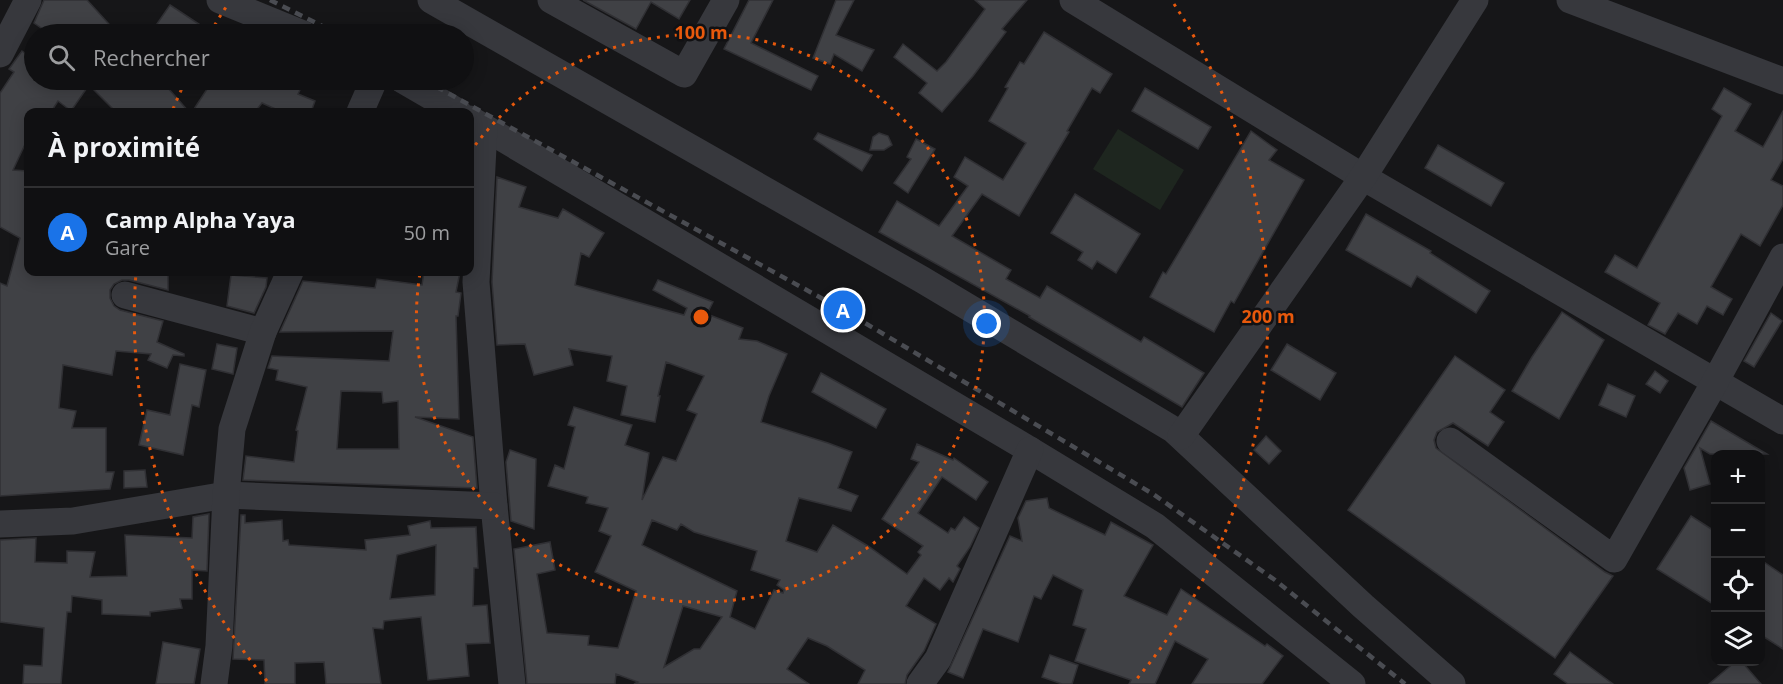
<!DOCTYPE html>
<html lang="fr">
<meta charset="utf-8">
<style>
body{margin:0;font-family:"Open Sans",sans-serif;background:#19191b;color:#f1f3f6}
.controls{position:absolute;right:18px;bottom:18px;display:grid;overflow:hidden;border-radius:12px;box-shadow:0 3px 15px #0003}
.controls button{width:54px;height:54px;display:grid;place-items:center;padding:0;border:0;border-bottom:2px solid #303032;background:#101012;color:#f1f3f6;font:30px sans-serif}
.you{position:absolute;left:987px;top:324px;width:21px;height:21px;margin:-15px;border:4px solid #fff;border-radius:50%;background:#1a73e8;box-shadow:0 0 0 9px #1a73e833}
.badge{display:grid;place-items:center;width:39px;height:39px;border-radius:50%;background:#1a73e8;color:#fff;font-size:20px;font-weight:700}
.pin{position:absolute;translate:-50% -50%;border:3px solid #fff;box-shadow:0 2px 6px #0006}
.list{margin:0;padding:0;list-style:none}
h2{display:flex;justify-content:space-between;align-items:center;height:78px;margin:0;padding:0 24px;font-size:26px}
h2 small{font-size:20px;font-weight:400;color:#9c9d9f}
.list li{display:grid;grid-template-columns:39px 1fr auto;gap:18px;align-items:center;box-sizing:border-box;height:90px;padding:0 24px;border-top:2px solid #303032}
.list b{display:block;font-size:22px;white-space:nowrap}
.list p{margin:0;font-size:20px;white-space:nowrap;color:#9c9d9f}
.list em{font-size:20px;font-style:normal;color:#9c9d9f}
.icon{flex:none;width:33px;height:33px;fill:none;stroke:currentColor;stroke-width:2;stroke-linecap:round;stroke-linejoin:round}
.map{position:relative;flex:none;width:1783px;height:684px;overflow:hidden}
.search{position:absolute;background:#101012;box-shadow:0 3px 15px #0003;left:24px;top:24px;width:450px;height:66px;display:flex;align-items:center;gap:15px;box-sizing:border-box;padding:0 21px;border-radius:33px;color:#9c9d9f;font-size:22px}
.panel{position:absolute;background:#101012;box-shadow:0 3px 15px #0003;left:24px;top:108px;width:450px;height:168px;border-radius:12px}
.map>svg:first-child{display:block}
.green{fill:#1e261f}
.building{fill:#404145;stroke:#303034;stroke-width:1.5;fill-rule:evenodd}
.lines{fill:none;stroke-linecap:round;stroke-linejoin:round}
.minor{stroke:#37383d;stroke-width:27}
.rail{stroke:#4a4c52;stroke-width:4.5;stroke-dasharray:8 6;stroke-linecap:butt}
.ring{fill:none;stroke:#e8590c;stroke-width:3;stroke-dasharray:3 6}
.centre{fill:#e8590c;stroke:#111113;stroke-width:3}
.ring-label{font-size:18px;text-anchor:middle;font-weight:bold;fill:#e8590c;stroke:#111113;stroke-width:5;stroke-linejoin:round;paint-order:stroke}
</style>
<div class="map">
<svg width="1783" height="684" viewBox="0 0 1783 684">
<rect width="100%" height="100%" fill="#161618"/>
<path class="green" d="M1118 129 1184 170 1160 210 1093 169Z"/>
<g class="building">
<path d="M44 0H87L118 34H50L34 23Z"/>
<path d="M583 0H690L679 19 651 2 636 29Z"/>
<path d="M749 0H773L751 43 818 76 811 90 724 49Z"/>
<path d="M836 0H854L836 35 874 50 862 71 834 54 830 64 813 58Z"/>
<path d="M975 0H1027L1002 29 1006 32 973 76 942 112 919 93 927 83 894 57 903 44 937 71 946 62 985 9Z"/>
<path d="M170 5 214 34H150Z"/>
<path d="M1044 32 1112 74 1100 93 1092 88 1067 131 1069 132 1019 216 982 194 952 236 1011 270 1006 279 1040 298 1047 286 1141 342 1144 337 1204 373 1182 407 1029 317 1030 316 879 232 897 201 939 226 968 186 954 177 965 157 1003 180 1026 143 989 121 1008 88 1005 87 1020 62 1024 64Z"/>
<path d="M22 51 34 59V80H81L89 85 71 111 58 101 51 112H28V138L13 170 28 171V272H168V290L129 280H122L114 284 110 290V298L114 306 120 310 163 321 157 342 184 354V356L173 355 167 368 148 360 151 354 116 351 112 375 63 365 59 408 76 411 72 428H106V472H114L110 489 0 496V283L7 286 20 238 0 227V93L14 72 9 69Z"/>
<path d="M103 80H161L189 112H116L94 90Z"/>
<path d="M213 80H305L298 94 315 101 311 112H282L262 103 255 112H192Z"/>
<path d="M1145 88 1211 127 1198 149 1132 111Z"/>
<path d="M1724 88 1751 104 1735 131 1763 147 1783 111V159L1771 180 1783 186V205L1760 246 1741 234 1711 287 1732 299 1723 315 1707 306 1697 324 1678 313 1665 334 1648 325 1660 303 1605 272 1615 255 1637 268 1722 116 1712 109Z"/>
<path d="M1251 131 1277 150 1269 160 1304 180 1234 303 1231 301 1214 332 1150 297 1163 272 1166 274Z"/>
<path d="M818 133 852 147 872 155 862 171 814 139Z"/>
<path d="M879 133 888 136 892 145 884 150H870L873 137Z"/>
<path d="M916 139 935 149 908 193 894 183 911 159 907 157Z"/>
<path d="M1438 145 1504 183 1491 206 1425 168Z"/>
<path d="M497 177 526 187 519 207 558 218 563 209 604 233 589 257 581 253 575 285 684 315 687 308 653 290 658 280 713 302 707 314 743 328 739 339 757 341 787 354 769 396 761 422 828 443 852 452 838 488 858 496 851 511 799 498 786 541 817 552 833 525 868 546 907 574 921 555 918 552 923 546 882 519 919 462 911 459 917 444 953 460 954 458 988 482 976 500 942 477 918 513 948 533 951 528 955 530 964 517 979 528 970 547 957 566 960 569 953 582 949 578 940 590 924 578 906 606 936 624 924 651 907 675 905 684H858L865 670 827 646 808 638 787 669 809 684H634L638 682 616 674 615 684H527L514 549 550 542 555 570 537 574 547 633 589 636 588 645 618 648 636 591 595 572 611 536 599 531 608 508 586 503 588 497 548 486 555 465 564 469 575 427 568 425 574 407 632 425 625 445 649 453 642 500 663 457 676 461 697 414 687 410 704 376 666 362 658 396H660L655 422 621 415 627 386 607 381 612 356 569 349 573 365 534 375 525 344 497 345 492 282ZM652 520 677 530 681 524 694 532 757 551 751 570 780 580 777 585 784 590 783 593 774 590 755 629 730 617 737 591 642 545ZM683 606 722 617 700 649H694L664 667Z"/>
<path d="M1075 194 1140 234 1116 273 1097 261 1092 269 1078 260 1083 252 1051 233Z"/>
<path d="M1366 214 1431 251 1430 253 1490 291 1476 313 1417 276 1411 287 1346 250Z"/>
<path d="M424 272H460L456 292 461 293 458 316H456L459 419 415 417 473 437 477 488 243 480 246 456 294 462 298 431 296 430 307 387 276 380 278 370 268 368 272 356 389 361 393 331 280 332 303 281 375 288 377 279 422 285ZM341 391 382 392 383 403 398 401 399 449H337Z"/>
<path d="M231 275 267 278 266 287 254 313 227 306Z"/>
<path d="M1562 312 1604 340 1559 419 1512 391 1532 357Z"/>
<path d="M1771 313 1782 321 1754 367 1744 361Z"/>
<path d="M217 344 237 348 233 374 212 369Z"/>
<path d="M1287 344 1336 373 1320 400 1271 370Z"/>
<path d="M1455 356 1505 390 1490 412 1504 422 1488 446 1453 423 1437 432 1434 440 1436 448 1605 572 1613 576 1555 658 1348 510Z"/>
<path d="M180 364 206 370 199 407 192 405 183 455 139 445 147 410 170 415Z"/>
<path d="M1655 371 1668 381 1660 393 1646 384Z"/>
<path d="M821 373 886 409 876 428 812 392Z"/>
<path d="M1608 384 1635 396 1626 417 1599 405Z"/>
<path d="M1711 421 1767 454H1710L1700 448 1710 484 1690 490 1684 468Z"/>
<path d="M1266 436 1281 451 1269 464 1254 450Z"/>
<path d="M510 450 536 459 534 529 511 521 506 462Z"/>
<path d="M145 470 147 487 124 488V471Z"/>
<path d="M1047 498 1049 508 1105 535 1111 522 1153 545 1124 596 1167 615 1181 589 1265 646 1267 644 1283 656 1262 684H1192L1208 659 1175 641 1155 684H1129L1131 680 1075 661 1086 629 1073 625 1083 590 1053 575 1041 599 1034 596 1018 642 983 629 963 678 948 672 1010 536 1022 541 1018 518 1026 501Z"/>
<path d="M209 514 207 571 192 570V599H180L182 608 150 612V616L102 614V600L72 596 71 612H67L61 684H23L24 665 42 666 44 628 0 622V540L36 538 35 562 67 563V551L95 552 90 577 127 576 125 535 192 538 193 517Z"/>
<path d="M241 515H245V523L282 520 283 541 288 540 289 545 366 550 365 540 410 535 408 526 430 521 431 528 476 527 478 568H474L473 606 487 605 490 643 466 644 469 676 428 680 421 617 384 621 383 629 373 628 381 684H326L324 662 295 663V684H265L264 660 233 659ZM436 545 435 595 390 599 397 555Z"/>
<path d="M1691 516 1716 532V606L1657 569Z"/>
<path d="M1761 560 1783 575V649L1761 635Z"/>
<path d="M163 642 200 649 194 684H156Z"/>
<path d="M1570 652 1613 684H1568L1554 674Z"/>
<path d="M1050 655 1078 665 1072 684H1062L1042 677Z"/>
<path d="M1735 662H1742L1761 684H1709Z"/>
</g>
<g class="lines">
<g class="minor">
<path d="M220 0 303 34"/>
<path d="M431 0 921 279 1174 430 1363 606 1452 684"/>
<path d="M551 0 684 74 726 0"/>
<path d="M1073 0 1363 177 1783 421"/>
<path d="M1570 0 1783 81"/>
<path d="M0 54 28 0"/>
<path d="M403 80 458 112"/>
<path d="M360 112 374 80"/>
<path d="M470 119 1030 450 1155 526 1352 684"/>
<path d="M484 128 476 282 494 506 512 684"/>
<path d="M125 295 263 332"/>
<path d="M1181 436 1363 177 1475 0"/>
<path d="M1450 441 1614 559 1715 382 1783 257"/>
<path d="M0 524 73 521 226 495 494 506"/>
<path d="M214 684 219 646 226 495 232 429 263 332 290 272"/>
<path d="M920 684 938 659 1030 450"/>
</g>
<g class="rail">
<path d="M270 0 338 34"/>
<path d="M424 80 843 310 1153 494 1275 580 1405 684"/>
</g>
</g>
<g class="ring">
<path d="M470 152A284 284 0 1 1 420 273"/>
<path d="M267 681A567 567 0 0 1 136 273M173 109A567 567 0 0 1 185 82M210 33A567 567 0 0 1 228 4M1174 4A567 567 0 0 1 1135 681"/>
</g>
<circle cx="701" cy="317" r="9" class="centre"/>
<g class="ring-label">
<text x="701" y="39">100 m</text>
<text x="1268" y="323">200 m</text>
</g>
</svg>
<div class="controls">
<button>+</button>
<button>−</button>
<button><svg class="icon" aria-label="locate" viewBox="0 0 24 24"><circle cx="12" cy="12" r="6"/><path d="M12 2v4M12 18v4M2 12h4M18 12h4"/></svg></button>
<button><svg class="icon" aria-label="layers" viewBox="0 0 24 24"><path d="M12 4l9 5-9 5-9-5zM3 14l9 5 9-5"/></svg></button>
</div>
<div class="you"></div>
<div class="pin badge" style="left:843px;top:310px">A</div>
<div class="search"><svg class="icon" aria-label="search" viewBox="0 0 24 24"><circle cx="10" cy="10" r="6"/><path d="M15 15l6 6"/></svg>Rechercher</div>
<section class="panel">
<h2>À proximité<small></small></h2>
<ul class="list">
<li><span class="badge">A</span><div><b>Camp Alpha Yaya</b><p>Gare</p></div><em>50 m</em></li>
</ul>
</section>
</div>
